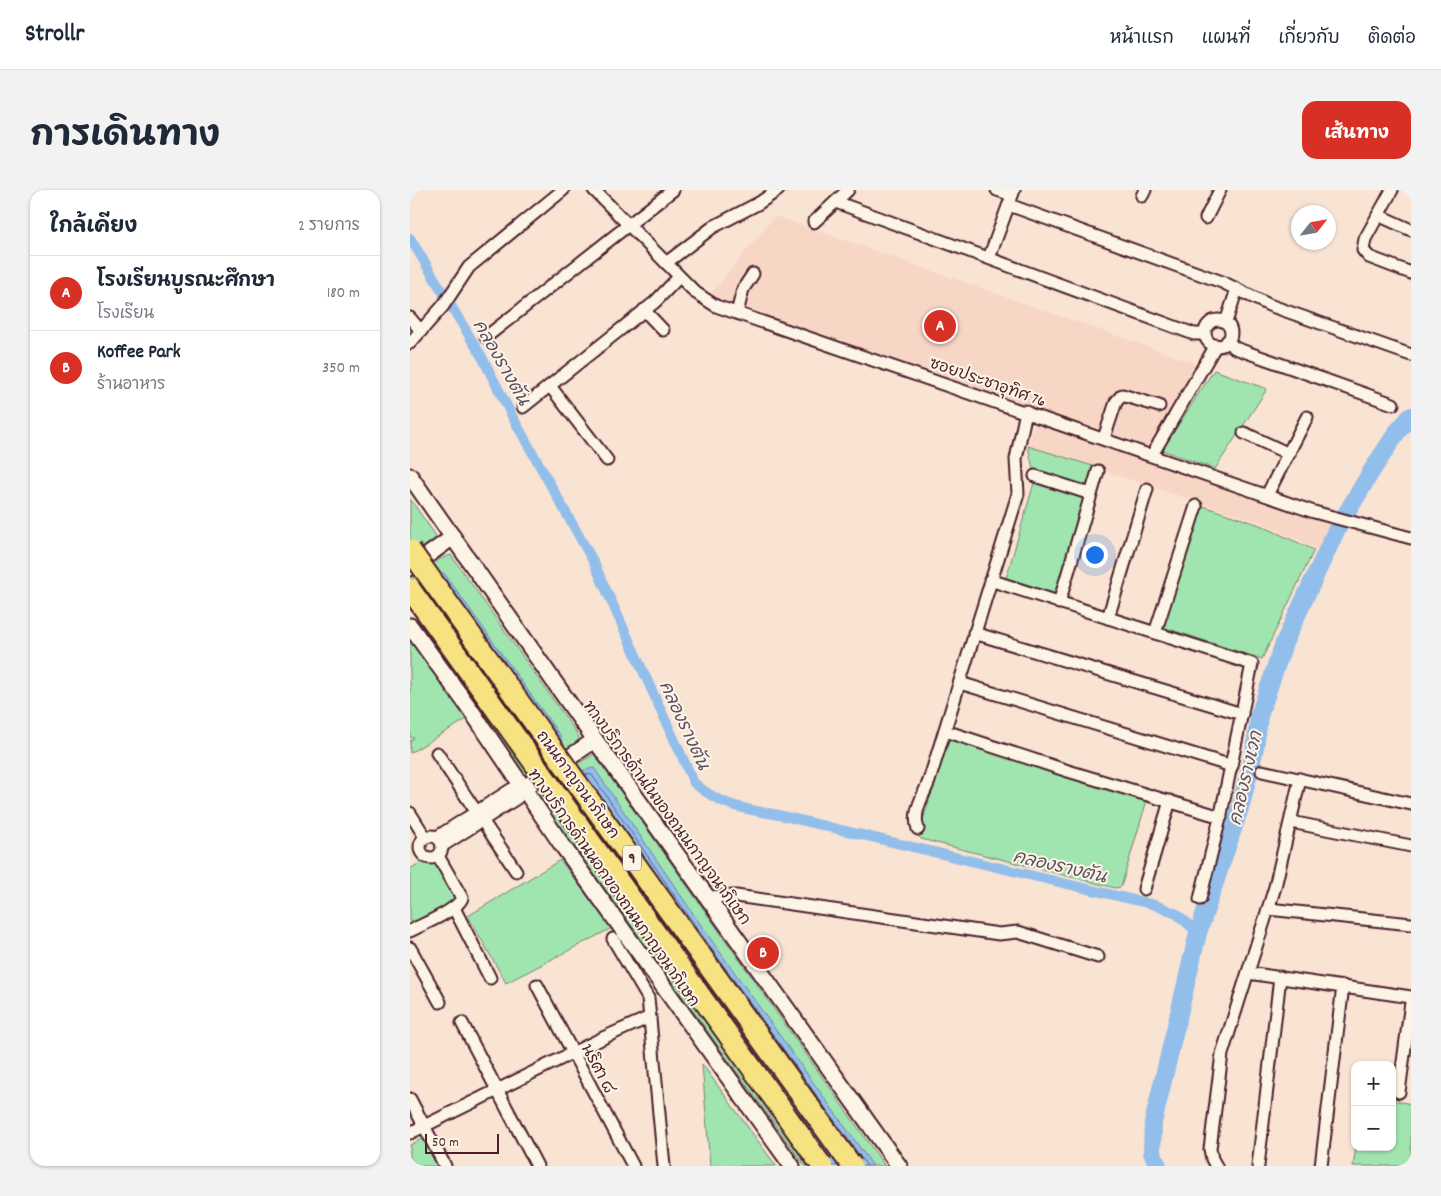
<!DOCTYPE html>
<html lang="th">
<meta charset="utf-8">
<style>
body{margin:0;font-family:Dekko,"Playpen Sans Thai",sans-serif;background:#f2f2f3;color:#1f2937}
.controls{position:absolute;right:15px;bottom:15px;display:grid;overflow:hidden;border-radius:10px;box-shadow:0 1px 4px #0004}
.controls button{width:45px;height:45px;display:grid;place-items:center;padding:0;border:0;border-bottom:1px solid #e0e1e3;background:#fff;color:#1f2937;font:25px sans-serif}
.compass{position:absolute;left:881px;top:15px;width:45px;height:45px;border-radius:50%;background:#fff;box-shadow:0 1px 4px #0004;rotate:59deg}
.scale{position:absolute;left:15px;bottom:12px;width:74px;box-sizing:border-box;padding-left:5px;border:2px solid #4a1f2b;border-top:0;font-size:14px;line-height:18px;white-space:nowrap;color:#4a1f2b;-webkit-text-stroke:4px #fcf5e5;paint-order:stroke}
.you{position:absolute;left:684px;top:364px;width:18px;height:18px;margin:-12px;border:4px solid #fff;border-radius:50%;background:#1a73e8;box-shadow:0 0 0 8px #1a73e833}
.badge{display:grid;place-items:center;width:32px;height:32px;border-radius:50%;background:#d93025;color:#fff;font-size:16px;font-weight:700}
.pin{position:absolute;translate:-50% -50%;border:2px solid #fff;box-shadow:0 1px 5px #0006}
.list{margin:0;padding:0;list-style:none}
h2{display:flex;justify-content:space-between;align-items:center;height:65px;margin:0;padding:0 20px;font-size:21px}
h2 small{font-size:16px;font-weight:400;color:#747a83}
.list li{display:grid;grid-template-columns:32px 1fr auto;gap:15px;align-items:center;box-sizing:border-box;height:75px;padding:0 20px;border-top:1px solid #e0e1e3}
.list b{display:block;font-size:19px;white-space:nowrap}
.list p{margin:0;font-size:16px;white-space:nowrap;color:#747a83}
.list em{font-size:16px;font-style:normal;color:#747a83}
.map{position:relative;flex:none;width:1001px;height:976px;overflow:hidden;border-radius:15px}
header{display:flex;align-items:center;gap:30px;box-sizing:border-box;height:70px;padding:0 25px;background:#fff;border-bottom:1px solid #e0e1e3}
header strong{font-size:24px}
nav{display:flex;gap:28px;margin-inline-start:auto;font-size:18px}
.intro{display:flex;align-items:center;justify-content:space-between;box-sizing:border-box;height:120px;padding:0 30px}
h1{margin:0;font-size:35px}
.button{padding:12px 22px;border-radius:15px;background:#d93025;color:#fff;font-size:18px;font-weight:700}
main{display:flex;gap:30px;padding:0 30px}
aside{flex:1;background:#fff;border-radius:15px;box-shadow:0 1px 4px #0004}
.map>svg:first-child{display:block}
.built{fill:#f7d6c6}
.green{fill:#a0e4b0;stroke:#75826e}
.water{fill:#91beeb;stroke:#757e9e}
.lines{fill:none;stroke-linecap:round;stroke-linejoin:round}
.shore{stroke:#665f78;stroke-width:1}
.canal{stroke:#91beeb;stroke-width:10}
.river{stroke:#91beeb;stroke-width:18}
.street-casing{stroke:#4a1f2b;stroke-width:15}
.secondary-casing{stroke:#4a1f2b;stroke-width:19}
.street{stroke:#fcf5e5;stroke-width:11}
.secondary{stroke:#fcf5e5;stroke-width:15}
.highway-bridge-casing{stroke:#4a1f2b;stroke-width:24;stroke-linecap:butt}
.highway-bridge{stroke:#f7e281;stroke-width:20}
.labels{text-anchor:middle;stroke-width:4;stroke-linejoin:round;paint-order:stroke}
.shield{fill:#fcf5e5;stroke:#7f5f63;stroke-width:1}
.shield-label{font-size:15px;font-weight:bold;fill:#4a1f2b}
.street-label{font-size:16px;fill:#4a1f2b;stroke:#fcf5e5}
.water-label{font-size:18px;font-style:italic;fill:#5f4f65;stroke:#fcf5e5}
</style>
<header>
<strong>Strollr</strong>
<nav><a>หน้าแรก</a><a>แผนที่</a><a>เกี่ยวกับ</a><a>ติดต่อ</a></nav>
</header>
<div class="intro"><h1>การเดินทาง</h1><a class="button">เส้นทาง</a></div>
<main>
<aside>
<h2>ใกล้เคียง<small>2 รายการ</small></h2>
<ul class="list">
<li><span class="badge">A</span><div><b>โรงเรียนบูรณะศึกษา</b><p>โรงเรียน</p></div><em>180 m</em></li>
<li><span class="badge">B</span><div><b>Koffee Park</b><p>ร้านอาหาร</p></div><em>350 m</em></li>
</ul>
</aside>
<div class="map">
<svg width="1001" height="976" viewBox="0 0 1001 976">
<rect width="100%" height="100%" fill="#f9e3d3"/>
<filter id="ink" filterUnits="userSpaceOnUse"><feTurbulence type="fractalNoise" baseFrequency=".02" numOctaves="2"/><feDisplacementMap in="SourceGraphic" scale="10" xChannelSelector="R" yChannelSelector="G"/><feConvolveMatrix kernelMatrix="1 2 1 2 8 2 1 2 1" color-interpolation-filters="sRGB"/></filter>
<g filter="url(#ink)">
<g class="built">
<path d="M365 26 790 175 738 257 299 106Z"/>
<path d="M626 228 925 332 914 357 907 359 852 333 618 256Z"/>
</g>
<g class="green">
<path d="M804 180 857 199 805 279 752 260Z"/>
<path d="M618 256 686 277 645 404 596 388 624 293 623 279Z"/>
<path d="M0 309 26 346V351L0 372Z"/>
<path d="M781 312 850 335 904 360 852 469 743 434Z"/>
<path d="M41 365 168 545 170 553 114 586 0 419V390L30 369Z"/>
<path d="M0 451 57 529 0 563V551L4 548 0 547Z"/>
<path d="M538 550 558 554 737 610 711 697 705 698 511 649 508 646Z"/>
<path d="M184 564 475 976H395L127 605 152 583Z"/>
<path d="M150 670 202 738 96 793 58 726Z"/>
<path d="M11 672 30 674 47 705 46 711 0 736V679Z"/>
<path d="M292 874 366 976H300Z"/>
<path d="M982 910 1001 914V976H943L946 957H982Z"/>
<path d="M16 947 32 976H0V955Z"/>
</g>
<g class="water">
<path d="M26 382 34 383 151 547V556L131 569 111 571 41 474 0 410V400Z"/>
<path d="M184 578 297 744 463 976H400L141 616 137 606C152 592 164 581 184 578Z"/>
</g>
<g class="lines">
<path class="shore" d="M175 584 182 585 293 747 457 976"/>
<path class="canal" d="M0 48 72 167 102 226 183 371 284 593C312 617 335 619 369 625L745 715 767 724 788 743"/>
<path class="river" d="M748 976 742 962 743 933 788 743 831 615 845 558 849 526 874 453 926 341 961 282 987 242 1001 226"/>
<g class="street-casing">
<g id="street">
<path d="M184 0 286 103 306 116 904 322 1001 348"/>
<path d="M587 0 602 5"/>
<path d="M982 0 955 49 953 60 959 67 1001 83"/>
<path d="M732 6 735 0"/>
<path d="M426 12 784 144H795"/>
<path d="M599 15 812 92 859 115 1001 165"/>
<path d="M968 25 1001 40"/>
<path d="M796 28 810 0"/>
<path d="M404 32 438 0"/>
<path d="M579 68 604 0"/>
<path d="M256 73 303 37 349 13 368 0"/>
<path d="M234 120 253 140"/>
<path d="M327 123 333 99 343 84"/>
<path d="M0 128 11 141"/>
<circle cx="808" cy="143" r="13"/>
<path d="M816 132 827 99"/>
<path d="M76 147 263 0"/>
<path d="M817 151 825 158 983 214"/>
<path d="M0 153 33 116 59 77 153 0"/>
<path d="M140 196 197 270"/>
<path d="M113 217 245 112 269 87"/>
<path d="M834 243 879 264"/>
<path d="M694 248 706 212 712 205 749 216"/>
<path d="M742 265 806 155"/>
<path d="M625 286 681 304"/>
<path d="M857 305 897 227"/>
<path d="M580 390 842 474 811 624 790 709"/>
<path d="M649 413 688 281"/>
<path d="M698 428 737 299"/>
<path d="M564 443 832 524"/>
<path d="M745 443 786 316"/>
<path d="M550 493 822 576"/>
<path d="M535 541 658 581 811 627"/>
<path d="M27 563 106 681"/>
<path d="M852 581 1001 614"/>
<path d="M0 623 15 647"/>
<path d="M881 632 1001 656"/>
<path d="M508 639C502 622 513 607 519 591L608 304 606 269 616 221"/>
<circle cx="21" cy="657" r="11"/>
<path d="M27 647 102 599 114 598"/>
<path d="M32 656 107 608 114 598"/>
<path d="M734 699 760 611"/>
<path d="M297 707 326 706 589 744 608 742 688 767"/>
<path d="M44 718 80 788"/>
<path d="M858 719 1001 734"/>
<path d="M0 741C13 734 47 721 52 708L28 666"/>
<path d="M203 749 238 808 254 976"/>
<path d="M0 758 30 812"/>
<path d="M838 783 1001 807"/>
<path d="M127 795 223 976"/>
<path d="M52 833 127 976"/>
<path d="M989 902 1001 812"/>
<path d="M0 909 35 976"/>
<path d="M0 943 195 847 240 827"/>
<path d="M806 976 802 969 800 959 812 864 865 697 890 589"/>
<path d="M848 976 870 787"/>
<path d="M911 976 933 796"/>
</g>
</g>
<g class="secondary-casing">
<g id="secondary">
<path d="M0 286 166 523 489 976"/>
<path d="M0 378 43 347"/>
<path d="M0 436 60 519 152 655 382 976"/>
<path d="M114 598 185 550"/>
</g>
</g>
<use href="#street" class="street"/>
<use href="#secondary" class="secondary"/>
<g class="highway-bridge-casing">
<g id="highway-bridge">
<path d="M0 360 442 976"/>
<path d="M0 399 412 976"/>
</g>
</g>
<use href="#highway-bridge" class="highway-bridge"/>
</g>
</g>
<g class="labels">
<rect class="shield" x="213" y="655.5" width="18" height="25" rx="4"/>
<g class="shield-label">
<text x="222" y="673">9</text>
</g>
<g class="street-label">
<text transform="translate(578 191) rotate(19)" y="6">ซอยประชาอุทิศ 76</text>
<text transform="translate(169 594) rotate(54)" y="6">ถนนกาญจนาภิเษก</text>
<text transform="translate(258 622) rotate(54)" y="6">ทางบริการด้านในของถนนกาญจนาภิเษก</text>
<text transform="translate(205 697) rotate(55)" y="6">ทางบริการด้านนอกของถนนกาญจนาภิเษก</text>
<text transform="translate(189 878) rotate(62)" y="6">นริศา ๘</text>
</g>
<g class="water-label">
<text transform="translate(92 172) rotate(60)" y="6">คลองรางตัน</text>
<text transform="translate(275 535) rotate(65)" y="6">คลองรางตัน</text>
<text transform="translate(835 588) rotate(-77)" y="6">คลองรางเวก</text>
<text transform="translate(650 676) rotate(13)" y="6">คลองรางตัน</text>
</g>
</g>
</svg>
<div class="controls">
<button>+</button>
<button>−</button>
</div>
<svg class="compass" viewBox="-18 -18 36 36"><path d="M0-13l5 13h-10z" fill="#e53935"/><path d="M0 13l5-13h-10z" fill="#747a83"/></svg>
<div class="scale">50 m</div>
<div class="you"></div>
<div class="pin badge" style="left:530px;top:136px">A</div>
<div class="pin badge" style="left:353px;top:763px">B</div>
</div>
</main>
